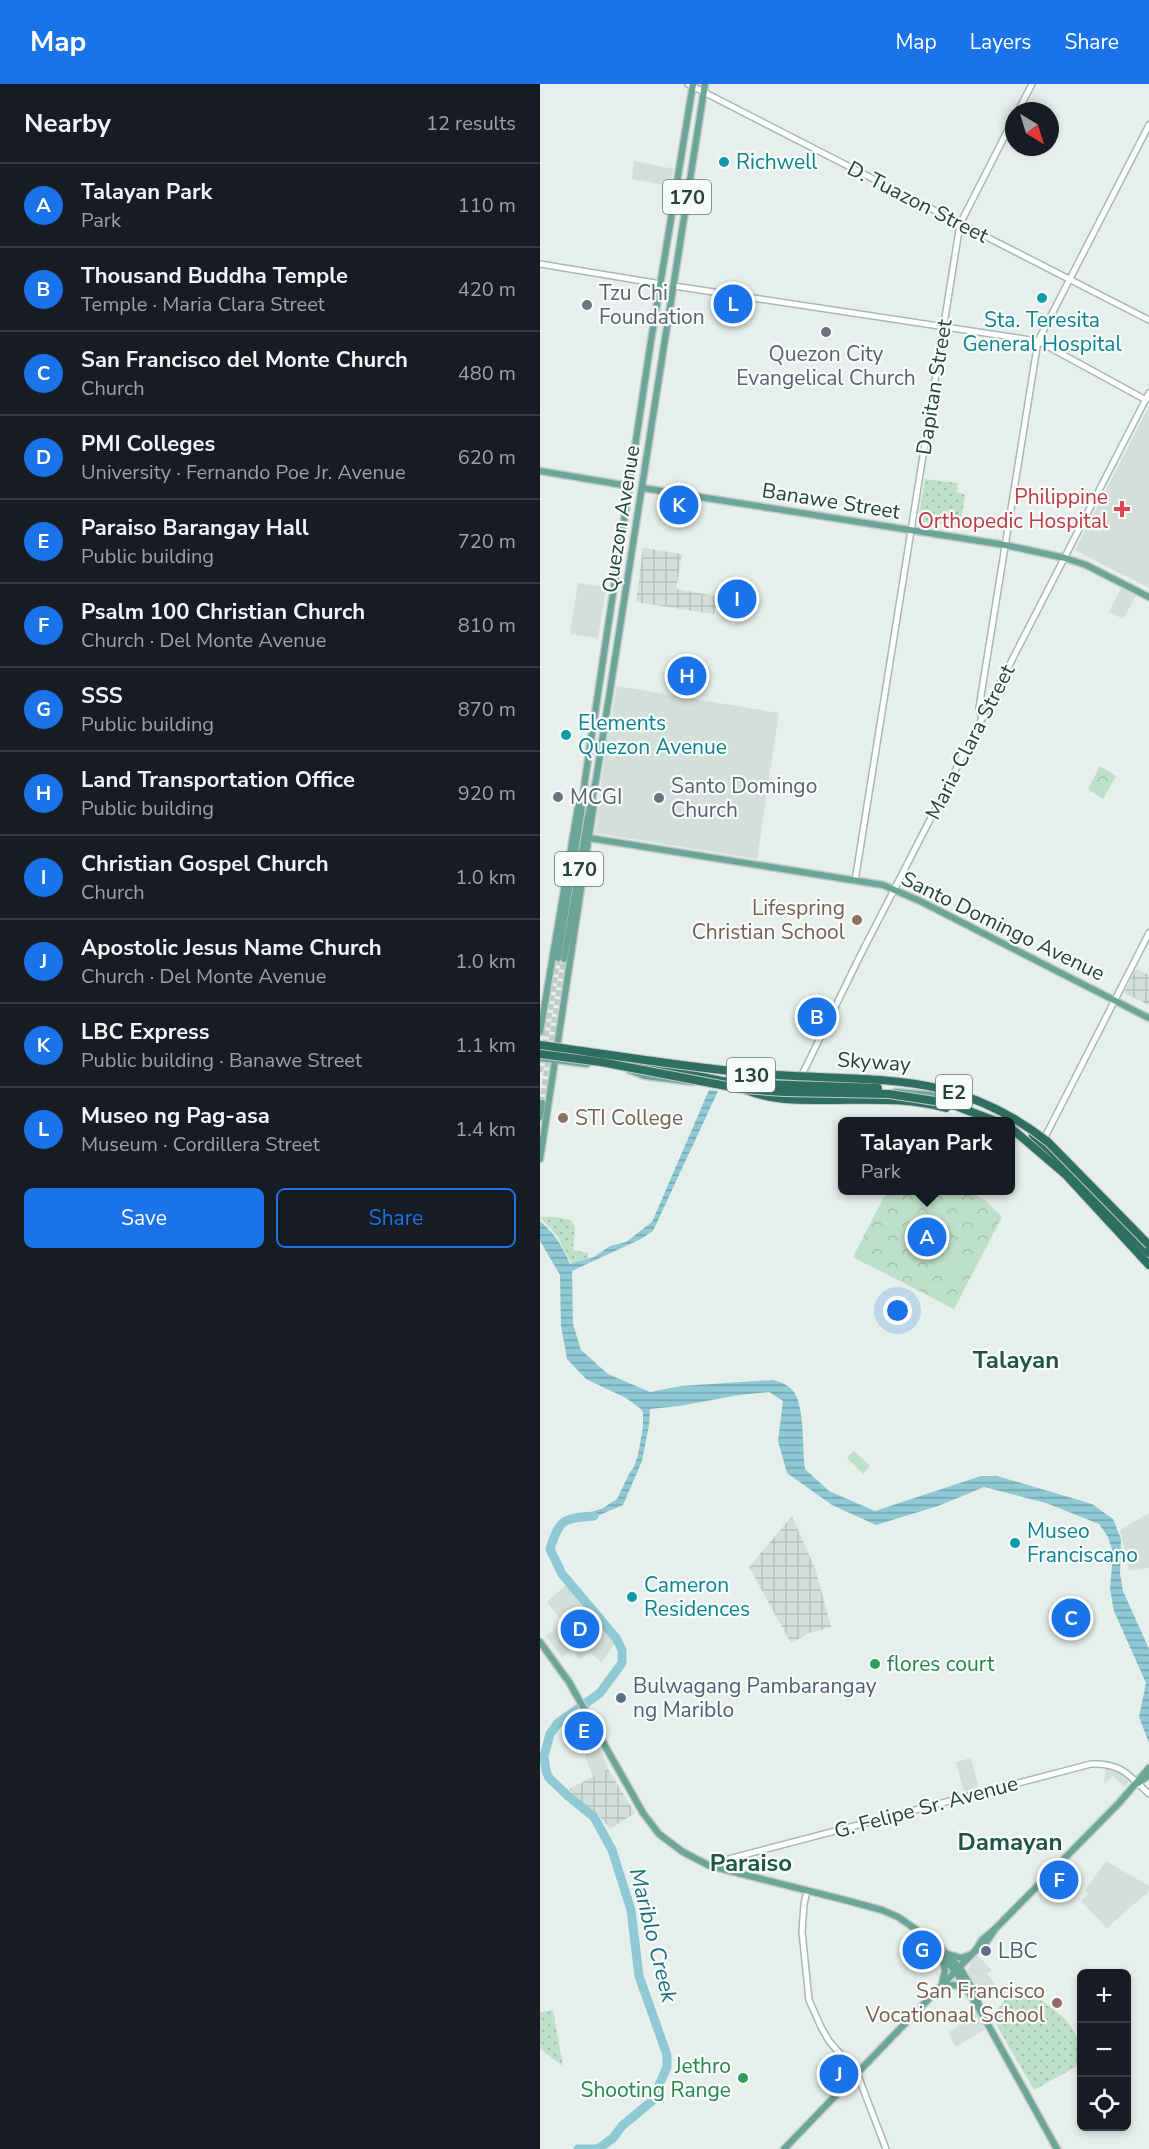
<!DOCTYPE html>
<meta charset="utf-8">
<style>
body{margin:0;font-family:"Nunito Sans",sans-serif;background:#242831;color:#f1f3f6}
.controls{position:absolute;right:18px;bottom:18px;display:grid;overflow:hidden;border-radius:9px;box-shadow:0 3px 9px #0003}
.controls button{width:54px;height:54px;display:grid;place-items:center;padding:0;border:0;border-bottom:2px solid #363941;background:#171b24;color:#f1f3f6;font:30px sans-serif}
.compass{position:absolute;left:465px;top:18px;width:54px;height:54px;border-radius:50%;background:#171b24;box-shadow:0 3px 9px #0003;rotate:142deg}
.you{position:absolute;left:358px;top:1227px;width:21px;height:21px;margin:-15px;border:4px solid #fff;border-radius:50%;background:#1a73e8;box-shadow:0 0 0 9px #1a73e833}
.badge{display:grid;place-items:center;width:39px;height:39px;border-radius:50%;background:#1a73e8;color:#fff;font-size:20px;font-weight:700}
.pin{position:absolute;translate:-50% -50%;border:3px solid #fff;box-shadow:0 2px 6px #0006}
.popup{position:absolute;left:298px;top:1033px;width:177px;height:78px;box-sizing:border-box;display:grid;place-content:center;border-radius:9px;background:#171b24;filter:drop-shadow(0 2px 4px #0005);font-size:20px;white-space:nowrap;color:#9ea1a6}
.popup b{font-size:22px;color:#f1f3f6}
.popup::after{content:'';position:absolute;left:50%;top:100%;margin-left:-12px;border:12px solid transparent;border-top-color:#171b24}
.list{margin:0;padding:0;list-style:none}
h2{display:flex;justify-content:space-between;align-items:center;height:78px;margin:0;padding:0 24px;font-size:26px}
h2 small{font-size:20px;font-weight:400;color:#9ea1a6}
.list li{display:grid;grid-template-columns:39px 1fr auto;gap:18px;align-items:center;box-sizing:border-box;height:84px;padding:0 24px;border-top:2px solid #363941}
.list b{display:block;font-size:22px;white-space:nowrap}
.list p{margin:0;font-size:20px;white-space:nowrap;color:#9ea1a6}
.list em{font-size:20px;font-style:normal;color:#9ea1a6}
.actions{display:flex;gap:12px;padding:18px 24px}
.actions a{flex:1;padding:14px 0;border:2px solid #1a73e8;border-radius:9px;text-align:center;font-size:21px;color:#1a73e8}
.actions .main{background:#1a73e8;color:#fff}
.icon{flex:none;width:33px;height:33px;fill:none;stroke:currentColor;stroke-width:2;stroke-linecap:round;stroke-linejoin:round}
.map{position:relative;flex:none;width:609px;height:2065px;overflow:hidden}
header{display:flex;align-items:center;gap:36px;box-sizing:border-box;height:84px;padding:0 30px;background:#1a73e8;color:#fff}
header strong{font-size:28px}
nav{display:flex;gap:33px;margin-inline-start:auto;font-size:21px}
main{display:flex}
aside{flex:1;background:#171b24}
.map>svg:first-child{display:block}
.built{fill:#d4dfda}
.industrial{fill:url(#industrial-grid)}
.grass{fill:url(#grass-dots)}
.park{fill:url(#park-crowns)}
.pitch{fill:#bfe0c8}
.water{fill:url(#water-rules)}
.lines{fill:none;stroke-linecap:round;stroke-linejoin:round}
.river{stroke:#8ec9d4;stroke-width:9}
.major-tunnel{stroke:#bfccc8;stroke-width:6;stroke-dasharray:6 3;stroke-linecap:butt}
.minor-casing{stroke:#a8b8b2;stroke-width:8}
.major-casing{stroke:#c2cac8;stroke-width:9}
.highway-casing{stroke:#c2cac8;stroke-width:10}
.minor{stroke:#fff;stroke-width:5}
.major{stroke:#6aa596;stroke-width:6}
.highway{stroke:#2f6f62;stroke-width:8}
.highway-bridge-casing{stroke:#c2cac8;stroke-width:10;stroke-linecap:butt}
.highway-bridge{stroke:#2f6f62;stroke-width:8}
.culture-dot{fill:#0f9aa8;stroke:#f7fbf9;stroke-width:2}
.worship-dot{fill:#6b7280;stroke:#f7fbf9;stroke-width:2}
.health-dot{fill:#e0444e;stroke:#f7fbf9;stroke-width:2}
.education-dot{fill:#8d6e63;stroke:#f7fbf9;stroke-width:2}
.leisure-dot{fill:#2e9e5b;stroke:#f7fbf9;stroke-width:2}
.service-dot{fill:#5c6f8a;stroke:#f7fbf9;stroke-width:2}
.labels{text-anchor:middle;stroke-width:4.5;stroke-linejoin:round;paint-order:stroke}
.shield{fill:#f7fbf9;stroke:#637a73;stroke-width:1.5}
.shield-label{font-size:20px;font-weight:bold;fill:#24423a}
.culture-label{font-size:21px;fill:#0d838f;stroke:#f7fbf9;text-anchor:start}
.street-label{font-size:21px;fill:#24423a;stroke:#f7fbf9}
.worship-label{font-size:21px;fill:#5b616d;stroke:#f7fbf9;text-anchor:start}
.health-label{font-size:21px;fill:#be3a42;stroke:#f7fbf9;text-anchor:end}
.education-label{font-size:21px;fill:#785e54;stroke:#f7fbf9;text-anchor:end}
.leisure-label{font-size:21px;fill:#27864d;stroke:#f7fbf9;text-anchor:start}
.service-label{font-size:21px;fill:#4e5e75;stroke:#f7fbf9;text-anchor:start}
.water-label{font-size:22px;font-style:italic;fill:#1c6f80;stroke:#f7fbf9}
.quarter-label{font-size:24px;font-weight:bold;fill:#1f5548;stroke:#f7fbf9}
</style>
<header>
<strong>Map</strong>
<nav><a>Map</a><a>Layers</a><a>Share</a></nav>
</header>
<main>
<aside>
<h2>Nearby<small>12 results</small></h2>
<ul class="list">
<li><span class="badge">A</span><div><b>Talayan Park</b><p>Park</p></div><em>110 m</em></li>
<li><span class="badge">B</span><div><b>Thousand Buddha Temple</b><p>Temple · Maria Clara Street</p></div><em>420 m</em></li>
<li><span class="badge">C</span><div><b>San Francisco del Monte Church</b><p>Church</p></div><em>480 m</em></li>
<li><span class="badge">D</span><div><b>PMI Colleges</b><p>University · Fernando Poe Jr. Avenue</p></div><em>620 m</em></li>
<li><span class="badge">E</span><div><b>Paraiso Barangay Hall</b><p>Public building</p></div><em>720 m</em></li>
<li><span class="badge">F</span><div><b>Psalm 100 Christian Church</b><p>Church · Del Monte Avenue</p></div><em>810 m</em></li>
<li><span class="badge">G</span><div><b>SSS</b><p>Public building</p></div><em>870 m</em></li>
<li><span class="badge">H</span><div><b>Land Transportation Office</b><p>Public building</p></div><em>920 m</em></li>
<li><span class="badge">I</span><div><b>Christian Gospel Church</b><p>Church</p></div><em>1.0 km</em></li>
<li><span class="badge">J</span><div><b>Apostolic Jesus Name Church</b><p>Church · Del Monte Avenue</p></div><em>1.0 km</em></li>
<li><span class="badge">K</span><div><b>LBC Express</b><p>Public building · Banawe Street</p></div><em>1.1 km</em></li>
<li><span class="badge">L</span><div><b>Museo ng Pag-asa</b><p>Museum · Cordillera Street</p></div><em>1.4 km</em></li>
</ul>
<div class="actions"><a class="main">Save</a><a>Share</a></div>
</aside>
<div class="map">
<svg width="609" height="2065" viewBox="0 0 609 2065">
<defs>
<pattern id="industrial-grid" width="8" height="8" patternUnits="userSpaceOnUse" patternTransform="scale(1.5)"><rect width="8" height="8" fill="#d4dfda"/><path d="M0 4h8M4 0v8" fill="none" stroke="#b6c1bc"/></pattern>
<pattern id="grass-dots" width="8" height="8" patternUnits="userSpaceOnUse" patternTransform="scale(1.5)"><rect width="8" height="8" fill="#bfe0c8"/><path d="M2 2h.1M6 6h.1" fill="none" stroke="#a4c1ad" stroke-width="1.8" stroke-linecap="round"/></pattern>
<pattern id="park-crowns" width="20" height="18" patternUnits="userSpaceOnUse" patternTransform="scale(1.5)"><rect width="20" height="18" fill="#bfe0c8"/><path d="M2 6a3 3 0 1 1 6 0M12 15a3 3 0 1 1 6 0" fill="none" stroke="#a4c1ad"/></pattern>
<pattern id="water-rules" width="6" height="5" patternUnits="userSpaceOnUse" patternTransform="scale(1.5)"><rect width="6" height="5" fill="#8ec9d4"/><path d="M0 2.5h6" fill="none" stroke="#74a5ad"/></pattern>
</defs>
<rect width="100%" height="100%" fill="#e6efeb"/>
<g class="built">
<path d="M94 77 134 85 130 102 92 95Z"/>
<path d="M609 322V504L535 466Z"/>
<path d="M38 499 66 503 58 554 30 550Z"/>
<path d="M581 504 596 512 583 535 569 528Z"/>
<path d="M77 602 239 629 217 775 55 749 66 662Z"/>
<path d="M609 1429V1484L589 1487 580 1446Z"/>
<path d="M26 1501 76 1558 62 1578 49 1568 40 1575 32 1565 22 1573 6 1552 23 1538 7 1518Z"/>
<path d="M60 1663 68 1685 53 1693 45 1671Z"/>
<path d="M431 1674 439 1704 424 1708 416 1678Z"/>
<path d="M566 1681 580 1685 592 1695 584 1703 573 1692 564 1700Z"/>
<path d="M566 1777 609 1802V1807L567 1844 541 1817 548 1810 545 1806Z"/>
<path d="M436 1870 452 1886 447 1890 456 1901 443 1916 435 1903 439 1898 435 1900 427 1886Z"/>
<path d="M437 1929 445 1945 416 1963 408 1949Z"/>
</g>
<g class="industrial">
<path d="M103 464 142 470 136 505 176 512 174 530 96 518Z"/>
<path d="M596 885 609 891V921L584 909Z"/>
<path d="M252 1432 276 1487 291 1543 270 1549 251 1559 209 1483Z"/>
<path d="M68 1685 95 1729 70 1745 58 1730 52 1728 40 1719 29 1705Z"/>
</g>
<g class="grass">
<path d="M385 395 418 399 416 408 425 411 420 443 378 437Z"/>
<path d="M0 1133H16L31 1136 35 1143 33 1166 48 1169V1176L33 1183 18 1153Z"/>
<path d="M476 1901C509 1922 542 1935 541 1980L494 2006 452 1933Z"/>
<path d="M13 1926 23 1982 0 1965V1928Z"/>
</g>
<g class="park">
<path d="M560 682 576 692 563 715 548 705Z"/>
<path d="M347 1107H430L446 1117 462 1133 414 1225 313 1173Z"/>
</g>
<g class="pitch">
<path d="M406 1168 430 1179 424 1191 401 1179Z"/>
<path d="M314 1367 330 1382 323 1390 307 1374Z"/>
</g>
<path class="water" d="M169 1006 178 1007 113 1147 101 1155 32 1187 33 1240 41 1266 68 1290 110 1308 141 1302 233 1296C241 1298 249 1301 254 1308 265 1325 262 1364 265 1385L289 1407 335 1427 441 1392H457L552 1420 573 1435 581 1455 580 1490 583 1507 609 1565V1659L599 1633 606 1599 574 1527 570 1505 573 1469 568 1453 559 1440 506 1419 444 1403 398 1422 336 1441 292 1421 247 1389 238 1357 243 1317 229 1308 199 1311 139 1322 110 1325 109 1341 102 1377 83 1421 45 1437 41 1432 63 1424 77 1415 90 1388 94 1383 98 1371 103 1343V1329L101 1325 86 1314 46 1295 27 1275 21 1242 20 1191 0 1157V1137C15 1150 23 1163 30 1180L54 1173 70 1162 86 1158 112 1138Z"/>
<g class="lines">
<g class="river">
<path d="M54 1432C23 1435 20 1434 10 1465L22 1490 76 1554 82 1566V1579L60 1609 18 1639 10 1650 4 1672 6 1687 9 1694 28 1712 54 1733 72 1766 91 1826 99 1892 127 1971V1983L112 2017 82 2042 73 2054 58 2065"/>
<path d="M38 2065H58"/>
</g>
<g class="major-tunnel">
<path d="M0 988 18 874"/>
<path d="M2 1019 24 875"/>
</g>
<g class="minor-casing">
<g id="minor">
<path d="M148 0 609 236"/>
<path d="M478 27 492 0"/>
<path d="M0 180 121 200"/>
<path d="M134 202 498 257 606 316"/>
<path d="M442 635 439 624 498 257 609 41"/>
<path d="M315 797 420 140 474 34"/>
<path d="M256 1003 320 872 609 309"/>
<path d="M505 1053 609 849"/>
<path d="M170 1782 177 1778 551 1680C581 1679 588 1690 609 1710"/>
<path d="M267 1807 264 1820 262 1848 269 1916 281 1943 289 1957 317 1989 346 2065"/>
</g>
</g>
<g class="major-casing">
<g id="major">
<path d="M0 387 89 402"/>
<path d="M103 404 465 461 525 474 546 481 609 513"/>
<path d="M49 754 343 801 380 817 609 934"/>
<path d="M18 874 41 730 45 696 110 263 153 0"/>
<path d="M24 875 48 732 56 696 165 0"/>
<path d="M0 948 39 717"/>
<path d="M0 974 47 980"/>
<path d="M89 986 105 992 153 998"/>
<path d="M355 1008 391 1011 407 1016"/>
<path d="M0 1033 2 1019"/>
<path d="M0 1075 54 719"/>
<path d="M0 1558 29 1598 103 1729 119 1750 143 1768 170 1782 305 1816 342 1826 358 1833 396 1859 420 1884 436 1911 441 1928"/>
<path d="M598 1699 609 1691"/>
<path d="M386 1855 416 1888 441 1928 517 2065"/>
<path d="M435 1867 442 1856 455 1845 579 1719 609 1684"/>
<path d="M408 1870 421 1874 430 1871"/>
<path d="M402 1900 405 1887 403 1875"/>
<path d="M404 1902 414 1901 426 1905"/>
<path d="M244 2065 435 1867 445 1860 455 1845"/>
</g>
</g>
<g class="highway-casing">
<g id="highway">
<path d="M91 983 103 981 182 997 220 1000"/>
<path d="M206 1006C234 1017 257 1016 287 1016 327 1016 367 1013 406 1024"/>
<path d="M408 1019 458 1038"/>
<path d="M471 1044 526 1091 609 1181"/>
<path d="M493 1051 513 1069 609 1169"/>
</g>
</g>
<use href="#minor" class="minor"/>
<use href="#major" class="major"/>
<use href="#highway" class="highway"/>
<g class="highway-bridge-casing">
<g id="highway-bridge">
<path d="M0 961C74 971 148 984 222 990 333 999 413 983 508 1058L609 1161"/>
<path d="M0 970 61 978 202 1005 244 1008 349 1010 408 1019"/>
<path d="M220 1000 338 1004"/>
</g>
</g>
<use href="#highway-bridge" class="highway-bridge"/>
</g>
<g class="culture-dot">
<circle cx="184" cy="78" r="6"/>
<circle cx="502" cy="214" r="6"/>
<circle cx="26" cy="651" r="6"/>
<circle cx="475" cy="1459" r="6"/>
<circle cx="92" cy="1513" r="6"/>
</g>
<g class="worship-dot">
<circle cx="47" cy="221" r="6"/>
<circle cx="286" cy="248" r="6"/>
<circle cx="18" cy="713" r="6"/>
<circle cx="119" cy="714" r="6"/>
</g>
<path class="health-dot" d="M579 416h6v6h6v6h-6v6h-6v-6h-6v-6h6z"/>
<g class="education-dot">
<circle cx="317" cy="836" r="6"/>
<circle cx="23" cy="1034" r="6"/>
<circle cx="517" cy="1919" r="6"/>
</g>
<g class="leisure-dot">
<circle cx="335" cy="1580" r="6"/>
<circle cx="203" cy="1994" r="6"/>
</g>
<g class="service-dot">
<circle cx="81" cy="1614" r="6"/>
<circle cx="446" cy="1867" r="6"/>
</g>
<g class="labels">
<g class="shield">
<rect x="123" y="96" width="48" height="34" rx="4.5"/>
<rect x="15" y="768" width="48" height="34" rx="4.5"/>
<rect x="187" y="974" width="48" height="34" rx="4.5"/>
<rect x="396" y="991" width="36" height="34" rx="4.5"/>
</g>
<g class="shield-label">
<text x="147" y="120">170</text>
<text x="39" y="792">170</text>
<text x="211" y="998">130</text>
<text x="414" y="1015">E2</text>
</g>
<g class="culture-label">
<text x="196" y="85">Richwell</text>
<text x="502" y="243" text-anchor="middle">Sta. Teresita<tspan x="502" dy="24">General Hospital</tspan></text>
<text x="38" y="646">Elements<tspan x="38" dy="24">Quezon Avenue</tspan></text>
<text x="487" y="1454">Museo<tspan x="487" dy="24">Franciscano</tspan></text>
<text x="104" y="1508">Cameron<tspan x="104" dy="24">Residences</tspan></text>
</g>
<g class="street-label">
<text transform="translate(378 118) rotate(27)" y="7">D. Tuazon Street</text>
<text transform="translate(394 303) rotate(-81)" y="7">Dapitan Street</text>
<text transform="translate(291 417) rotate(9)" y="7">Banawe Street</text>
<text transform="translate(81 435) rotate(-81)" y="7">Quezon Avenue</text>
<text transform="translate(430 658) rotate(-63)" y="7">Maria Clara Street</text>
<text transform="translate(463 842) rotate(26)" y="7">Santo Domingo Avenue</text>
<text transform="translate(334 978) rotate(4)" y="7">Skyway</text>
<text transform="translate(386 1723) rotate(-15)" y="7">G. Felipe Sr. Avenue</text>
</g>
<g class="worship-label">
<text x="59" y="216">Tzu Chi<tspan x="59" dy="24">Foundation</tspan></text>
<text x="286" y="277" text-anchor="middle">Quezon City<tspan x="286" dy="24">Evangelical Church</tspan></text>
<text x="131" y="709">Santo Domingo<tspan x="131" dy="24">Church</tspan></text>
<text x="30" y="720">MCGI</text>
</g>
<g class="health-label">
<text x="568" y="420">Philippine<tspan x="568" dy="24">Orthopedic Hospital</tspan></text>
</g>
<g class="education-label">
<text x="305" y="831">Lifespring<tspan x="305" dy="24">Christian School</tspan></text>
<text x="35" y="1041" text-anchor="start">STI College</text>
<text x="505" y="1914">San Francisco<tspan x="505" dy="24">Vocationaal School</tspan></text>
</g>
<g class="leisure-label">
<text x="347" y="1587">flores court</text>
<text x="191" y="1989" text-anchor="end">Jethro<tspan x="191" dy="24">Shooting Range</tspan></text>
</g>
<g class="service-label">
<text x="93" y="1609">Bulwagang Pambarangay<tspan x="93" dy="24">ng Mariblo</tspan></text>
<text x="458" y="1874">LBC</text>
</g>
<g class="water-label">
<text transform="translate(114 1851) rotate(76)" y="8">Mariblo Creek</text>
</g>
<g class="quarter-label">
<text x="476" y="1284">Talayan</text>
<text x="470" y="1766">Damayan</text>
<text x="211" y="1787">Paraiso</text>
</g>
</g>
</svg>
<div class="controls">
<button>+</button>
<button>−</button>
<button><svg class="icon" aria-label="locate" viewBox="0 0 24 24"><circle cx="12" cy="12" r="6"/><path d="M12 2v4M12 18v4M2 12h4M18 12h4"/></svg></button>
</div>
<svg class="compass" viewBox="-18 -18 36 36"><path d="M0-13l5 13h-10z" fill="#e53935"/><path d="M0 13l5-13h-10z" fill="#9ea1a6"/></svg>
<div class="you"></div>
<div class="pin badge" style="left:387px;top:1153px">A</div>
<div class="popup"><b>Talayan Park</b>Park</div>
<div class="pin badge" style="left:277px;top:933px">B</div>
<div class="pin badge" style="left:531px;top:1534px">C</div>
<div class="pin badge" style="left:40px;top:1545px">D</div>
<div class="pin badge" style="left:44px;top:1647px">E</div>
<div class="pin badge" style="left:519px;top:1796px">F</div>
<div class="pin badge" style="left:382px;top:1866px">G</div>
<div class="pin badge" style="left:147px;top:592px">H</div>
<div class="pin badge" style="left:197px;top:515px">I</div>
<div class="pin badge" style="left:299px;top:1990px">J</div>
<div class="pin badge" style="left:139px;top:421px">K</div>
<div class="pin badge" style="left:193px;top:220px">L</div>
</div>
</main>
